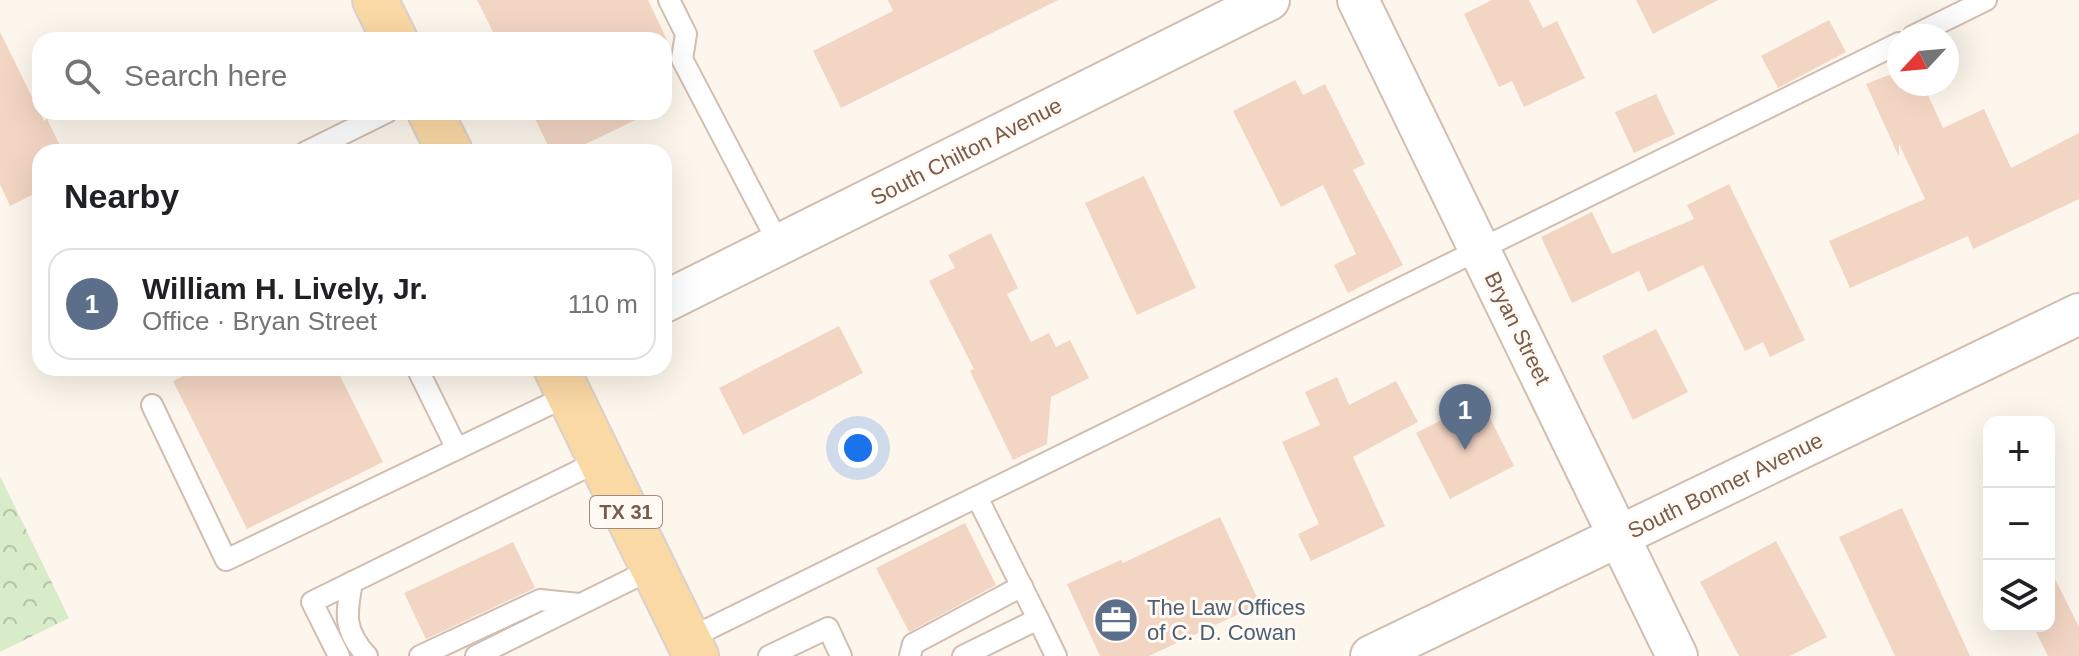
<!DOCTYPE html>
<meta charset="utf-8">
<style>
body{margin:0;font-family:Helvetica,sans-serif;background:#f2f2f2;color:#202124}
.controls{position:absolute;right:24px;bottom:24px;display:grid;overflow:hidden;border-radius:16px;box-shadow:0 8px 32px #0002}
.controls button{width:72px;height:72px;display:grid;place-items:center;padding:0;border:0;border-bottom:2px solid #e0e0e0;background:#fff;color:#202124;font:40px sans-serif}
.compass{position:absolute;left:1887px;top:24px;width:72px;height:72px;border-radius:50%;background:#fff;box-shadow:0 8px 32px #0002;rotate:244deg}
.you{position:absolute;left:858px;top:448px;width:28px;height:28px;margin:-20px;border:6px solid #fff;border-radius:50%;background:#1a73e8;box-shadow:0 0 0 12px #1a73e833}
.badge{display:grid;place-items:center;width:52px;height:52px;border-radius:50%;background:#2563eb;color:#fff;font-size:26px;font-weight:700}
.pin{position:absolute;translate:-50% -66px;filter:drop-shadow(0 2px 4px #0008)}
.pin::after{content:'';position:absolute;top:42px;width:28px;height:24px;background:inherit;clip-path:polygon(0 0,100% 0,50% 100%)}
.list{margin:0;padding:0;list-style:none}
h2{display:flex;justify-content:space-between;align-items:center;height:104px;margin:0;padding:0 32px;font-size:34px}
h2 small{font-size:26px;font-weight:400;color:#757577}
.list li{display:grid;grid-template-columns:52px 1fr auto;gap:24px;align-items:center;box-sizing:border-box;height:112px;margin:0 16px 16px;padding:0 16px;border:2px solid #e0e0e0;border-radius:24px}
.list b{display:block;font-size:30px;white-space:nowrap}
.list p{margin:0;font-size:26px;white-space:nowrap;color:#757577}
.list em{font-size:26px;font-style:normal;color:#757577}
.icon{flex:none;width:44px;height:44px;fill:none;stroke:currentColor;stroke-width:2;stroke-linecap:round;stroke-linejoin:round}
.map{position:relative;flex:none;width:2079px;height:656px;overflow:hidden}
.search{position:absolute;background:#fff;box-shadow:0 8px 32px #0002;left:32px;top:32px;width:640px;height:88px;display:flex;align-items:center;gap:20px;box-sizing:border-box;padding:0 28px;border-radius:24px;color:#757577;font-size:30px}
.panel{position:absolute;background:#fff;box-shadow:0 8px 32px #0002;left:32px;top:144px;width:640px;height:232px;border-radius:24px}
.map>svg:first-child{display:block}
.forest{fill:url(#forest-crowns)}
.building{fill:#f3d5c3}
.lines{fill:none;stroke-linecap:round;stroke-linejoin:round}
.service-casing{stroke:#d1beb0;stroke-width:24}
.minor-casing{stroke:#d1beb0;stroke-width:44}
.primary-casing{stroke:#dad1cd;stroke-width:48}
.service{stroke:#fff;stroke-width:20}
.minor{stroke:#fff;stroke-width:40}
.primary{stroke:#fbd9a5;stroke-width:44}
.labels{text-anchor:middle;stroke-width:6;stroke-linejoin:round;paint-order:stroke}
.shield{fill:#fffaf3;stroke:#a28b7f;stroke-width:2}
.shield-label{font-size:20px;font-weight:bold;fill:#7a5c4d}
.street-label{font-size:22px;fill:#7a5c4d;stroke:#fffaf3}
.service-label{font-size:22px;fill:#4e5e75;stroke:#fffaf3;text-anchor:start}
</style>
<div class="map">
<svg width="2079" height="656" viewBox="0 0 2079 656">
<defs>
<pattern id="forest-crowns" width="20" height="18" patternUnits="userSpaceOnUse" patternTransform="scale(2)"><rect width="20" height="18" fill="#d8ecc9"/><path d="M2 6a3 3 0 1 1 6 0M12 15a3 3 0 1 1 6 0" fill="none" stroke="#b4c2a5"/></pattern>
</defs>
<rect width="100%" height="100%" fill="#fdf6ec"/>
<path class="forest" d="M0 476 69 618 0 652Z"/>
<g class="building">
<path d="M477 0H648L667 40H497Z"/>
<path d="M888 0H1058L841 108 813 51 893 11Z"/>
<path d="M1492 0H1529L1543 28 1557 21 1585 78 1524 107 1512 81 1499 87 1464 14Z"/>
<path d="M1636 0H1718L1653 34Z"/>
<path d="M1829 20 1846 52 1778 88 1761 56Z"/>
<path d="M0 32 44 121 47 119 63 152H40V191L10 206 0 184Z"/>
<path d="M1899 71V84H1923L1943 128 1984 109 2011 168 2079 133V199L1973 249 1968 236 1850 288 1829 241 1925 199 1899 144V157L1866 84Z"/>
<path d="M1295 80 1303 95 1325 84 1365 164 1353 170 1403 265 1348 293 1334 265 1356 254 1323 185 1281 207 1233 111Z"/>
<path d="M1656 94 1675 134 1634 153 1615 112Z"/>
<path d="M532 112H652L569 152H551Z"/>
<path d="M1144 176 1196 288 1137 315 1085 203Z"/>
<path d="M1729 184 1805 340 1770 357 1763 342 1745 351 1703 265 1648 292 1639 271 1572 303 1541 237 1592 212 1612 254 1694 219 1687 205Z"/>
<path d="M991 233 1018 288 1007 294 1031 342 1049 333 1056 347 1070 340 1089 378 1051 397 1047 444 1013 460 970 371 974 369 929 281 955 268 948 255Z"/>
<path d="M839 326 863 373 743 435 719 388Z"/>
<path d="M1656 329 1688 392 1633 420 1602 356Z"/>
<path d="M200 368H336L383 462 247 529 173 381Z"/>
<path d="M1337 377 1349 405 1396 381 1418 422 1353 457 1385 526 1311 561 1298 534 1319 524 1282 442 1320 425 1305 392Z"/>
<path d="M1481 400 1514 466 1450 499 1416 433Z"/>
<path d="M1902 508 1970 656H1895L1839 537Z"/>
<path d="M1220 517 1260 604 1149 656H1100L1067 584 1121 560 1123 563Z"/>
<path d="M965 523 996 585 909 632 876 568Z"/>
<path d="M1776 541 1827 637 1790 656H1739L1700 582Z"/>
<path d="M513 542 535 588 426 639 404 593Z"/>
<path d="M2049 567 2079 627V656H2048L2033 626H2049Z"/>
</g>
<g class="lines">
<g class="service-casing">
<g id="service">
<path d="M669 0 686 34 682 59 779 244"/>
<path d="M1913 36 1986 0"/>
<path d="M306 152 387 112"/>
<path d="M417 368 457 449"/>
<path d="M152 405 226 560 569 395"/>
<path d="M977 497 1038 619"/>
<path d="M352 582C346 614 343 630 367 656"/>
<path d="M688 639 1899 43"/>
<path d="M339 656 312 602 601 460"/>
<path d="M420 656 540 600 579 604"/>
<path d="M476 656 654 568"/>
<path d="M769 656 828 628 841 656"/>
<path d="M910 656 913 644 1022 586"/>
<path d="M963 656 1038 619 1056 656"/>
</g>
</g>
<g class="minor-casing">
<g id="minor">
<path d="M1358 0 1677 656"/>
<path d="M664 302 1269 0"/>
<path d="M1371 656 2079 314"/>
</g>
</g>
<g class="primary-casing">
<g id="primary">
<path d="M375 0 395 40"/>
<path d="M430 112 450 152"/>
<path d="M556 368 696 656"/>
</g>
</g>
<use href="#service" class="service"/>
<use href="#minor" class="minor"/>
<use href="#primary" class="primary"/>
</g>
<defs>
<g id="office-disc" transform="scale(2.3)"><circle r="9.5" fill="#5c6f8a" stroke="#fffaf3"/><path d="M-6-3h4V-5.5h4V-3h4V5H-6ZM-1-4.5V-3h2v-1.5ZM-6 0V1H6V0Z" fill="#fff"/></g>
</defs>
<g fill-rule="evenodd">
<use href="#office-disc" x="1116" y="620"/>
</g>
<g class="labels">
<rect class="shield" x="590" y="496" width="72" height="32" rx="6"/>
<g class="shield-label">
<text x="626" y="519">TX 31</text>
</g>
<g class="street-label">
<text transform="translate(966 151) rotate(-27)" y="8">South Chilton Avenue</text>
<text transform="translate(1518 328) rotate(64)" y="8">Bryan Street</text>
<text transform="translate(1725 485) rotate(-26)" y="8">South Bonner Avenue</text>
</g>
<g class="service-label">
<text x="1147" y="615">The Law Offices<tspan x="1147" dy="25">of C. D. Cowan</tspan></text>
</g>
</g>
</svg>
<div class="controls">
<button>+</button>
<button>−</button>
<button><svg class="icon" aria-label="layers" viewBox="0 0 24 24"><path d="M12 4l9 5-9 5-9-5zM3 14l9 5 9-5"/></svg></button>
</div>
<svg class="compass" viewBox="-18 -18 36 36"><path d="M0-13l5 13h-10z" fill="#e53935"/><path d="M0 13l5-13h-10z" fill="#757577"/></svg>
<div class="you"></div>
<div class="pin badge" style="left:1465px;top:450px;background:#5c6f8a">1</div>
<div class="search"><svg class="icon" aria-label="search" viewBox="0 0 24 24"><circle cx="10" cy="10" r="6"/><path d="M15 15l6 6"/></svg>Search here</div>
<section class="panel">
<h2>Nearby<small></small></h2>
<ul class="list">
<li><span class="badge" style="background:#5c6f8a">1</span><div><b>William H. Lively, Jr.</b><p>Office · Bryan Street</p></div><em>110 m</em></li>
</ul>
</section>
</div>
